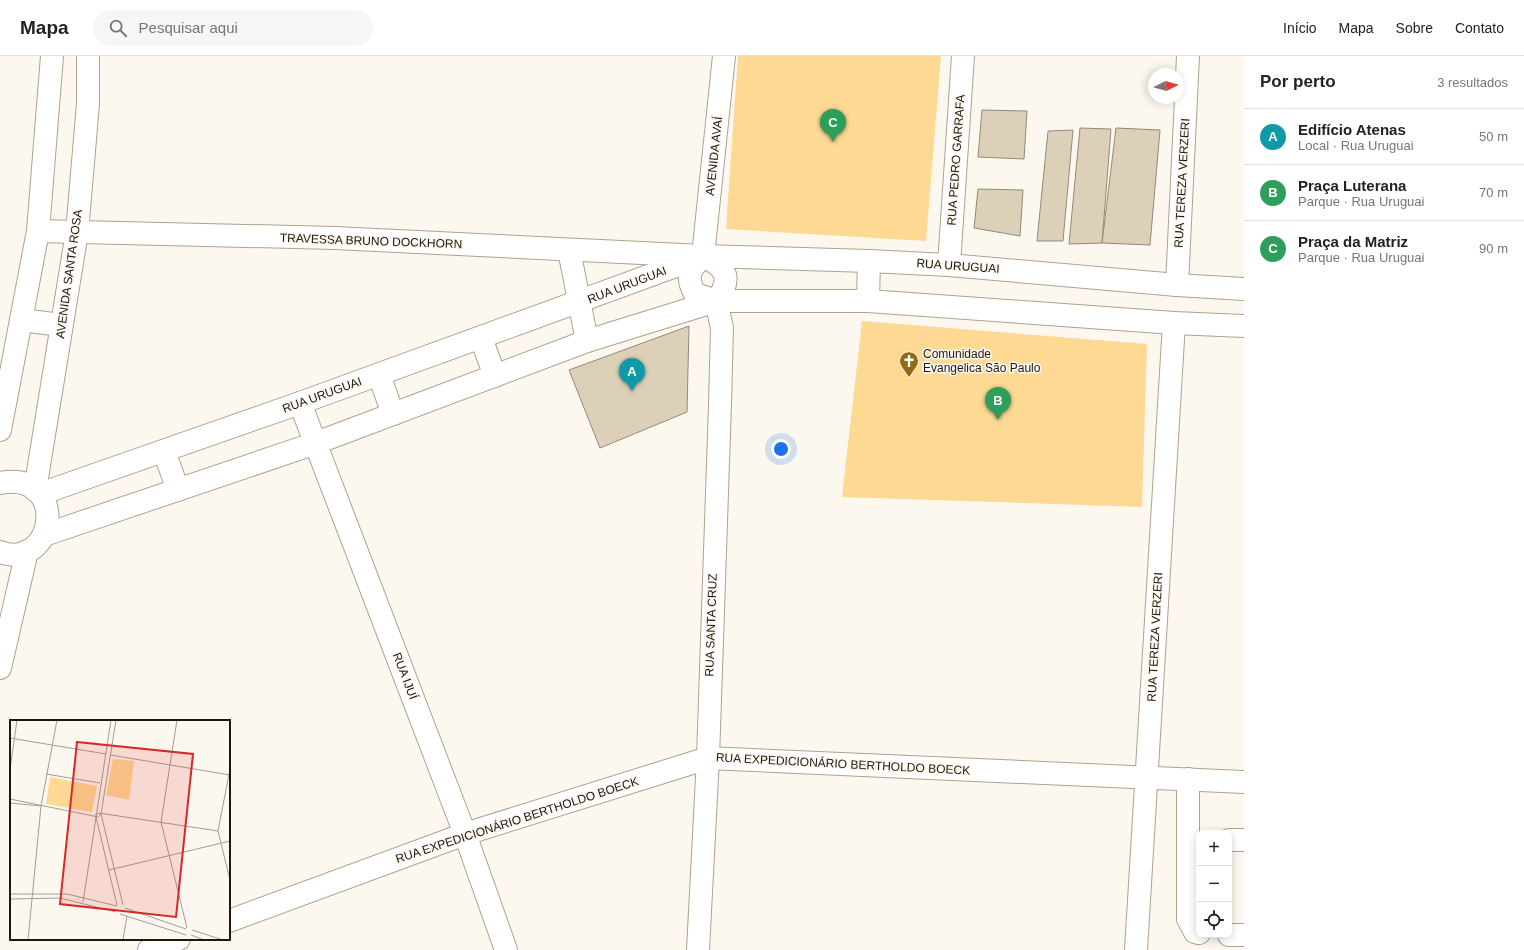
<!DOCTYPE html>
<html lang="pt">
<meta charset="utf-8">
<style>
body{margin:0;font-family:Helvetica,sans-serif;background:#f6f6f6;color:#222}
.controls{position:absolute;right:12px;bottom:12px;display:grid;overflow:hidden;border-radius:8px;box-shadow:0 2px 10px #0003}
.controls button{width:36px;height:36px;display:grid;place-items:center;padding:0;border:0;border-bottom:1px solid #e0e0e0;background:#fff;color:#222;font:20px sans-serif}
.compass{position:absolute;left:1148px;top:12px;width:36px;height:36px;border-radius:50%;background:#fff;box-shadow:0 2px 10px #0003;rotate:84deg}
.you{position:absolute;left:781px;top:393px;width:14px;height:14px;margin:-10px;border:3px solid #fff;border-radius:50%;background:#1a73e8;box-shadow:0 0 0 6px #1a73e833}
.badge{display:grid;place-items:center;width:26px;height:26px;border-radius:50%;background:#906b11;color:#fff;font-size:13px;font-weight:700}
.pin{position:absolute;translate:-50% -33px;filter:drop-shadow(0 1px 2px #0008)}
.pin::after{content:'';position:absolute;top:21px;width:14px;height:12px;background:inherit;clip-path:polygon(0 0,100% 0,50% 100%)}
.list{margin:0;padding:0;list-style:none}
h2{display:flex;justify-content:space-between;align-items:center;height:52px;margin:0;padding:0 16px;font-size:17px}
h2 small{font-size:13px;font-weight:400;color:#767676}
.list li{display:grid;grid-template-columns:26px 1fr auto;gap:12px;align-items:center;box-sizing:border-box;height:56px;padding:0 16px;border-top:1px solid #e0e0e0}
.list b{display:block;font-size:15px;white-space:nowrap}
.list p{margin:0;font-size:13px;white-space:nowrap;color:#767676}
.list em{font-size:13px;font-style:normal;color:#767676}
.icon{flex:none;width:22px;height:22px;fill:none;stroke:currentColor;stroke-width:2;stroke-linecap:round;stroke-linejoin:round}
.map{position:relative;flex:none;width:1244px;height:894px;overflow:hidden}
header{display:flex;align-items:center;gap:24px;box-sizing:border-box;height:56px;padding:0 20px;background:#fff;border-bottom:1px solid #e0e0e0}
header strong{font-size:19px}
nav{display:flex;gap:22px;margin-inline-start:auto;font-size:14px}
.search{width:280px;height:36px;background:#f6f6f6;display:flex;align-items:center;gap:10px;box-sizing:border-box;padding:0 14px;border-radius:22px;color:#767676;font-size:15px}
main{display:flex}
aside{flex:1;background:#fff}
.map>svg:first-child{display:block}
.green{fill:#fed993}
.building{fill:#dcd0b9;stroke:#948974}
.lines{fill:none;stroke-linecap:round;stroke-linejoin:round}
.minor-casing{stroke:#ada28c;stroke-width:24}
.major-casing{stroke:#ada28c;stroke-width:24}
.minor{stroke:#fff;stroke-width:22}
.major{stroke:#fff;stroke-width:22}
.labels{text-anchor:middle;stroke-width:3;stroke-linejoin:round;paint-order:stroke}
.street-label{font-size:12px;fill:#1d1911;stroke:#fdf8ef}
.poi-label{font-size:12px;fill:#1d1911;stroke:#fdf8ef;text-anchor:start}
.inset-road{fill:none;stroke:#a39f96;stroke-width:1}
.view{fill:#d62828;fill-opacity:0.15;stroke:#d62828;stroke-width:2}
.inset-edge{fill:none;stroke:#1d1911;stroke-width:2}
</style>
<header>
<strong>Mapa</strong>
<div class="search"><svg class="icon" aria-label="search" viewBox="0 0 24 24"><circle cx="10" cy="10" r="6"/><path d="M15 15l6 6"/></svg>Pesquisar aqui</div>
<nav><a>Início</a><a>Mapa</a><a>Sobre</a><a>Contato</a></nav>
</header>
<main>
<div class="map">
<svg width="1244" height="894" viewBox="0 0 1244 894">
<rect width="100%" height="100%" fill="#fdf8ef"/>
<g class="green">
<path d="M738 0H941L926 185 726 173Z"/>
<path d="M862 265 1147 288 1142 451 842 441Z"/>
</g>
<g class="building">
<path d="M982 54 1027 55 1024 103 978 101Z"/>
<path d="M1080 72 1111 73 1102 187 1069 188Z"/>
<path d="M1116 72 1160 74 1150 189 1102 187Z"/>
<path d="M1073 74 1063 185H1037L1048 75Z"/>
<path d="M978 133 1023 134 1020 180 974 172Z"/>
<path d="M689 270 687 356 600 392 569 314Z"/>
</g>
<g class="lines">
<g class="minor-casing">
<g id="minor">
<path d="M38 175 335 182 703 200 869 205 949 209 1177 229 1244 233"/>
<path d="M569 194 587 285"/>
<path d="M703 200 724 0"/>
<path d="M703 200C690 213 685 220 695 238L716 245"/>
<path d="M949 209 963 0"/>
<path d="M1177 229 1188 0"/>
<path d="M868 245 869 205"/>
<path d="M481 282 495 320"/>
<path d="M379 319 393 358"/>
<path d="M300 347 465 778 506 894"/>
<path d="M164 395 178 434"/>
<path d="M40 438 300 347 695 203"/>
<path d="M44 479 316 387 587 285 716 245H868L1174 267 1244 270"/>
<path d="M1188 723V863L1195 876 1199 877"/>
<path d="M1229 784H1244"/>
<path d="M229 865 465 778 708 702 1244 726"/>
<path d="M1229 879H1244"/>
<path d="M149 894 179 883"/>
<path d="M698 894 708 702 720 348 722 272 716 245C733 222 727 212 703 200"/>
<path d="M1136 894 1174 267"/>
</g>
</g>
<g class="major-casing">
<g id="major">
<path d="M21 264 61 269"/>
<path d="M0 374 38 175 52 0"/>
<path d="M0 427C70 414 56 516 0 496"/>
<path d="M35 434 77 176 88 48V0"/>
<path d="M0 612 27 495"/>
</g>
</g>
<use href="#minor" class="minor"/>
<use href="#major" class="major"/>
</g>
<defs>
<g id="church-pin" transform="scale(1)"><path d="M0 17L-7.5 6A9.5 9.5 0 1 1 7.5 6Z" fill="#906b11" stroke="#fdf8ef"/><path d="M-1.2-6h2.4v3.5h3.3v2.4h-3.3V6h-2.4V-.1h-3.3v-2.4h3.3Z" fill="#fff"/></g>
</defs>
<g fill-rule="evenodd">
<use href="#church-pin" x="909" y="305"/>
</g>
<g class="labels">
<g class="street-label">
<text transform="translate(714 100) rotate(-84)" y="4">AVENIDA AVAÍ</text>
<text transform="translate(956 104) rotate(-86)" y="4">RUA PEDRO GARRAFA</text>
<text transform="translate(1182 127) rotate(-87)" y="4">RUA TEREZA VERZERI</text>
<text transform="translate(371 185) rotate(2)" y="4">TRAVESSA BRUNO DOCKHORN</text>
<text transform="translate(958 210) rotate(4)" y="4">RUA URUGUAI</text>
<text transform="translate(69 218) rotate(-82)" y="4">AVENIDA SANTA ROSA</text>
<text transform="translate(627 229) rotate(-21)" y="4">RUA URUGUAI</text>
<text transform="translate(322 339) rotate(-20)" y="4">RUA URUGUAI</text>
<text transform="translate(711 569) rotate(-88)" y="4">RUA SANTA CRUZ</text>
<text transform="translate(1155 581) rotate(-87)" y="4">RUA TEREZA VERZERI</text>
<text transform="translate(405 620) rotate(69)" y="4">RUA IJUÍ</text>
<text transform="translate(843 708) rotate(3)" y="4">RUA EXPEDICIONÁRIO BERTHOLDO BOECK</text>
<text transform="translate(517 764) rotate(-18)" y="4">RUA EXPEDICIONÁRIO BERTHOLDO BOECK</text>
</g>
<g class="poi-label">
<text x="923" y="302">Comunidade<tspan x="923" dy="14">Evangelica São Paulo</tspan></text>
</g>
</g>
<g transform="translate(10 664)">
<rect width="220" height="220" fill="#fdf8ef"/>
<path d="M103 39 124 41 119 80 96 75ZM40 57 87 66 82 92 36 84Z" fill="#fed993"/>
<path class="inset-road" d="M106 0 91 94 113 185M167 0 151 102 177 208M0 18 96 34M101 35 220 55M220 49 208 111 220 160M0 50 7 0M36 54 90 63M0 79 88 97 91 94M0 83 31 86M85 95 89 93 208 111M86 97 107 185M99 150 220 121M0 174H57L107 186M0 179 50 178 106 192M73 182 101 0M115 188 176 209M110 194 176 215M182 210 213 220M181 215 194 220M18 220 31 86 47 0M113 220 117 196"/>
<path class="view" d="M67 22 183 34 166 197 50 184Z"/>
<rect width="220" height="220" class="inset-edge"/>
</g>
</svg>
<div class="controls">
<button>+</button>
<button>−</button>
<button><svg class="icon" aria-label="locate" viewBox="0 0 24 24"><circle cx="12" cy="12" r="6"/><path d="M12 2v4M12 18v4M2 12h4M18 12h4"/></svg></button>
</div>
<svg class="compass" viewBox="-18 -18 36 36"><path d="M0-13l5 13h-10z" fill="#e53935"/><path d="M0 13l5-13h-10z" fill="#767676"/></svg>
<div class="you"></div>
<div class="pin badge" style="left:632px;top:335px;background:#0f9aa8">A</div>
<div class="pin badge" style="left:998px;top:364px;background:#2e9e5b">B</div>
<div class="pin badge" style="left:833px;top:86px;background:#2e9e5b">C</div>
</div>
<aside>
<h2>Por perto<small>3 resultados</small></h2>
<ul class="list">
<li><span class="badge" style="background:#0f9aa8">A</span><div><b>Edifício Atenas</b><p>Local · Rua Uruguai</p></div><em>50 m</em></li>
<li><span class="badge" style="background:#2e9e5b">B</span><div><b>Praça Luterana</b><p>Parque · Rua Uruguai</p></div><em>70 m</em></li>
<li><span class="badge" style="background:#2e9e5b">C</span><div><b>Praça da Matriz</b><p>Parque · Rua Uruguai</p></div><em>90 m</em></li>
</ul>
</aside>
</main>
